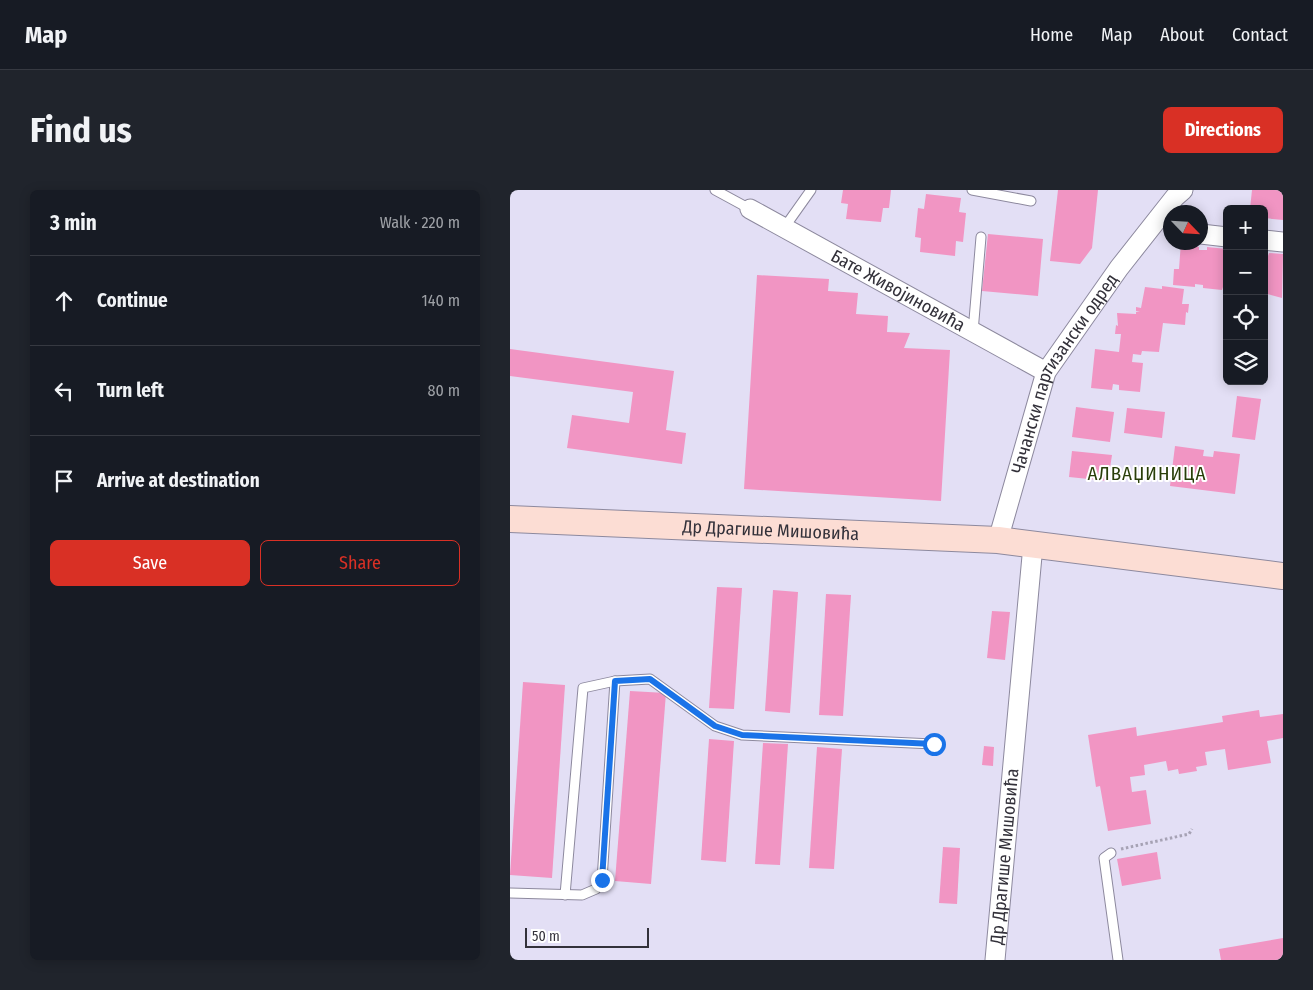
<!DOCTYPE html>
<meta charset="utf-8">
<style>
body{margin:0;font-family:"Fira Sans Condensed",sans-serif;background:#20242c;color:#f1f3f6}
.controls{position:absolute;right:15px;top:15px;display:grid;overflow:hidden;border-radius:8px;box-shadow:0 2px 12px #0003}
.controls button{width:45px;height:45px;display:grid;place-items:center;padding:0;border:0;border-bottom:1px solid #363941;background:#171b24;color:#f1f3f6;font:25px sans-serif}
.compass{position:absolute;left:653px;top:15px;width:45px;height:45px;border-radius:50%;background:#171b24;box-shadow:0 2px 12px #0003;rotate:115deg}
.scale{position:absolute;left:15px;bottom:12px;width:124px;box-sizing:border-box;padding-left:5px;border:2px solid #33313a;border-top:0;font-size:14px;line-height:18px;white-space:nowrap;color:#33313a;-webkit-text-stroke:4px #fff;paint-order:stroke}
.stop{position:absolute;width:15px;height:15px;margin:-11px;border:4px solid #1a73e8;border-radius:50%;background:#fff}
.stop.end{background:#1a73e8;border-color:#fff;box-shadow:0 1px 5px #0008}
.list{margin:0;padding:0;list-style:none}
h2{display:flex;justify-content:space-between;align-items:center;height:65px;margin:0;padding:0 20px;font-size:21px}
h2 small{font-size:16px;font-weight:400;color:#9ea1a6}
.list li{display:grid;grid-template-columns:32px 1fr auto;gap:15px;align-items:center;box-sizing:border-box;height:90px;padding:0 20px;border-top:1px solid #363941}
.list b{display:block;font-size:19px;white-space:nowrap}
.list em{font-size:16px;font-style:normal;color:#9ea1a6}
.actions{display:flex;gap:10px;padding:15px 20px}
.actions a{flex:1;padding:11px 0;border:1px solid #d93025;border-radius:8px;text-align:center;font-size:18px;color:#d93025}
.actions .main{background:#d93025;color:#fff}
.icon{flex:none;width:28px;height:28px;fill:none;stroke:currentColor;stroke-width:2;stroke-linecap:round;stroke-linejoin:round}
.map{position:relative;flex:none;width:773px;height:770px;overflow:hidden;border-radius:8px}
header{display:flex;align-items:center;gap:30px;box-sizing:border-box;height:70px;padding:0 25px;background:#171b24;border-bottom:1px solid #363941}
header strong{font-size:24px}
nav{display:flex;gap:28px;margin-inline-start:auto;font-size:18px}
.intro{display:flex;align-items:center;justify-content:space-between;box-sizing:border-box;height:120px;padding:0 30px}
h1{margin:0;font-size:35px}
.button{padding:12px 22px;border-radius:8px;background:#d93025;color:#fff;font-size:18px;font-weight:700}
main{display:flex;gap:30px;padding:0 30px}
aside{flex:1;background:#171b24;border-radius:8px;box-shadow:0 2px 12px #0003}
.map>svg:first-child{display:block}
.building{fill:#f195c3}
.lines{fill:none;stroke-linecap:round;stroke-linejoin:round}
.service-casing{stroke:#8d899e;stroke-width:11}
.minor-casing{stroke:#8d899e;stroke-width:21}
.secondary-casing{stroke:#8d899e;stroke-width:28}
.path{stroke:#a6a2b4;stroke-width:3;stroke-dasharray:2.5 2.5;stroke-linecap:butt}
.service{stroke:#fff;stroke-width:9}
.minor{stroke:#fff;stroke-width:19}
.secondary{stroke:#fcddd4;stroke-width:26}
.route{stroke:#1a73e8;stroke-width:6}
.labels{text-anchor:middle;stroke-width:4;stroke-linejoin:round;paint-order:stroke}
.street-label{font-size:18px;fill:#33313a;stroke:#fff}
.neighbourhood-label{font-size:19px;letter-spacing:1px;fill:#293e09;stroke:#fff}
</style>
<header>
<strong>Map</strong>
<nav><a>Home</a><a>Map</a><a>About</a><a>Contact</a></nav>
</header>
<div class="intro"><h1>Find us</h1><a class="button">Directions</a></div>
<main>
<aside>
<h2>3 min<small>Walk · 220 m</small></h2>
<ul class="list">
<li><svg class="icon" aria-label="ahead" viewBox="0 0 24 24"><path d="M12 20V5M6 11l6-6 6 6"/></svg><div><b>Continue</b></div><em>140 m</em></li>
<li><svg class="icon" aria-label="left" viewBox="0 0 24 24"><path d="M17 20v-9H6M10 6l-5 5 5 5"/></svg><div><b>Turn left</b></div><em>80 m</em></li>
<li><svg class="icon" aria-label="arrive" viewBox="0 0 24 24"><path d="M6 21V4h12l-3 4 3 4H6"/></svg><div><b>Arrive at destination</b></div></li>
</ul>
<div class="actions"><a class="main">Save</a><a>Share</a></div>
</aside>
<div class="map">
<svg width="773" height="770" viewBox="0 0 773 770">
<rect width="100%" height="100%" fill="#e3dff5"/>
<g class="building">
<path d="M333 0H381L379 18H373L371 32 336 29 338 14 331 13Z"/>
<path d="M548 0H588L582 58 570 74 540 71Z"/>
<path d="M742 0H773V30L754 28V19H740Z"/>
<path d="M416 4 451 8 449 22 456 23 453 52 446 51 445 66 410 62 411 48 405 47 408 18 414 19Z"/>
<path d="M478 44 533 49 528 106 472 101Z"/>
<path d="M671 52 689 57V60H697V57L717 59V97H713L712 100 693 98V95L685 94V97L663 95 664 79H669Z"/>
<path d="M759 63 773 64 772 108 754 103V65L758 66Z"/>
<path d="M247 85 319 89 318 101 348 103 346 124 378 126 377 142 400 143 394 158 440 160 431 311 234 299Z"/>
<path d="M652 96 674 99 672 114H679L678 123 676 122 675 135 653 133 649 162 632 161 631 165 623 164 622 172 633 173 630 202 609 200V195L603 194 602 200 581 198 585 159 609 162 611 144H605L606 135 608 136 607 123 626 124V122H630L626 121V117L631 118 635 97 652 99Z"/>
<path d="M0 159 164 181 156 240 176 243 172 274 57 258 62 225 119 233 123 202 0 186Z"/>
<path d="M727 206 751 209 745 250 722 247Z"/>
<path d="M566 217 604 222 600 252 562 247Z"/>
<path d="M617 218 655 222 652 248 614 243Z"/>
<path d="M665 256 694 260 693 266 703 267 704 261 730 264 725 304 660 296Z"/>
<path d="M562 261 602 265 598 291 559 287Z"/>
<path d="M207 397 232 398 224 519 199 518Z"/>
<path d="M263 400 288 402 280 523 255 521Z"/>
<path d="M316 404 341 405 333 526 309 525Z"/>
<path d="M482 421 500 422 495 470 477 468Z"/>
<path d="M13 492 55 495 42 688 0 685Z"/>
<path d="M120 501 156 503 141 694 105 691Z"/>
<path d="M749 520 750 527 773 524V548L757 551 761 573 718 580 715 559 695 562 697 575 686 577 687 581 669 584 668 579 658 581 656 571 634 575 635 585 620 587 622 602 636 600 641 634 598 641 590 596 586 597 578 545 626 537 627 546 713 532 712 526Z"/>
<path d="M199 549 224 551 216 672 191 670Z"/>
<path d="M253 553 278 554 270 675 245 674Z"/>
<path d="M474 556 484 557 483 576 472 575Z"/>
<path d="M307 557 332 559 324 679 299 678Z"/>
<path d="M433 657 450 658 447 714 429 713Z"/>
<path d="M647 662 651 689 612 696 607 669Z"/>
<path d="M773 748V770H711L709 759Z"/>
</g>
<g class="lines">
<g class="service-casing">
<g id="service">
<path d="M205 0 240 19"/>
<path d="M462 0 521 11"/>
<path d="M274 38 301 0"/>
<path d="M463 142 471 47"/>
<path d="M601 663 594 668 608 770"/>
<path d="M0 703 72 705 86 699 92 690 105 491"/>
<path d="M55 705 73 498 105 491 140 489 205 536 232 545 423 554"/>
</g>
</g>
<g class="minor-casing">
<g id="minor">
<path id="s1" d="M240 19 536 182"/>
<path d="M691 44 717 47"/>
<path d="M754 50 773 52"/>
<path id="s2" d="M488 350 536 182 609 78 665 7 673 0"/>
<path id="s3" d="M485 770 523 355"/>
</g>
</g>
<g class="secondary-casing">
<g id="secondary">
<path id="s4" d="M0 329 488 350 773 386"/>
</g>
</g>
<path class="path" d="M611 659 679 644 682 639"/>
<use href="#service" class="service"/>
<use href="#minor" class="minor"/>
<use href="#secondary" class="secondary"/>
</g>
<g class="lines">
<path class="route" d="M92 690 105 491 140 489 205 536 232 545 424 554"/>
</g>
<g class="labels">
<g class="street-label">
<text dy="6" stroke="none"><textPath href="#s1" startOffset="169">Бате Живојиновића</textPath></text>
<text dy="6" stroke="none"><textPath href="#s2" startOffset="181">Чачански партизански одред</textPath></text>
<text dy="6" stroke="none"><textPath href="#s4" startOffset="261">Др Драгише Мишовића</textPath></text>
<text dy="6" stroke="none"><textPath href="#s3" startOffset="104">Др Драгише Мишовића</textPath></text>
</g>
<g class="neighbourhood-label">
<text x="637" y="290">АЛВАЏИНИЦА</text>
</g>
</g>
</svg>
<div class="controls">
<button>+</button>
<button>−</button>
<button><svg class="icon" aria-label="locate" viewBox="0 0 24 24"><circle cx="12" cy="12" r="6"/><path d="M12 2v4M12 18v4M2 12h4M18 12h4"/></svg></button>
<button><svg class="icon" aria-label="layers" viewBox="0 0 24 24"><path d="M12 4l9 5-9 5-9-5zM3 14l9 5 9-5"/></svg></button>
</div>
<svg class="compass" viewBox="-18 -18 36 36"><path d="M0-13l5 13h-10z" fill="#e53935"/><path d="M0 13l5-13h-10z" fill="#9ea1a6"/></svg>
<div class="scale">50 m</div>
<div class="stop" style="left:424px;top:554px"></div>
<div class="stop end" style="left:92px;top:690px"></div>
</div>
</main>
